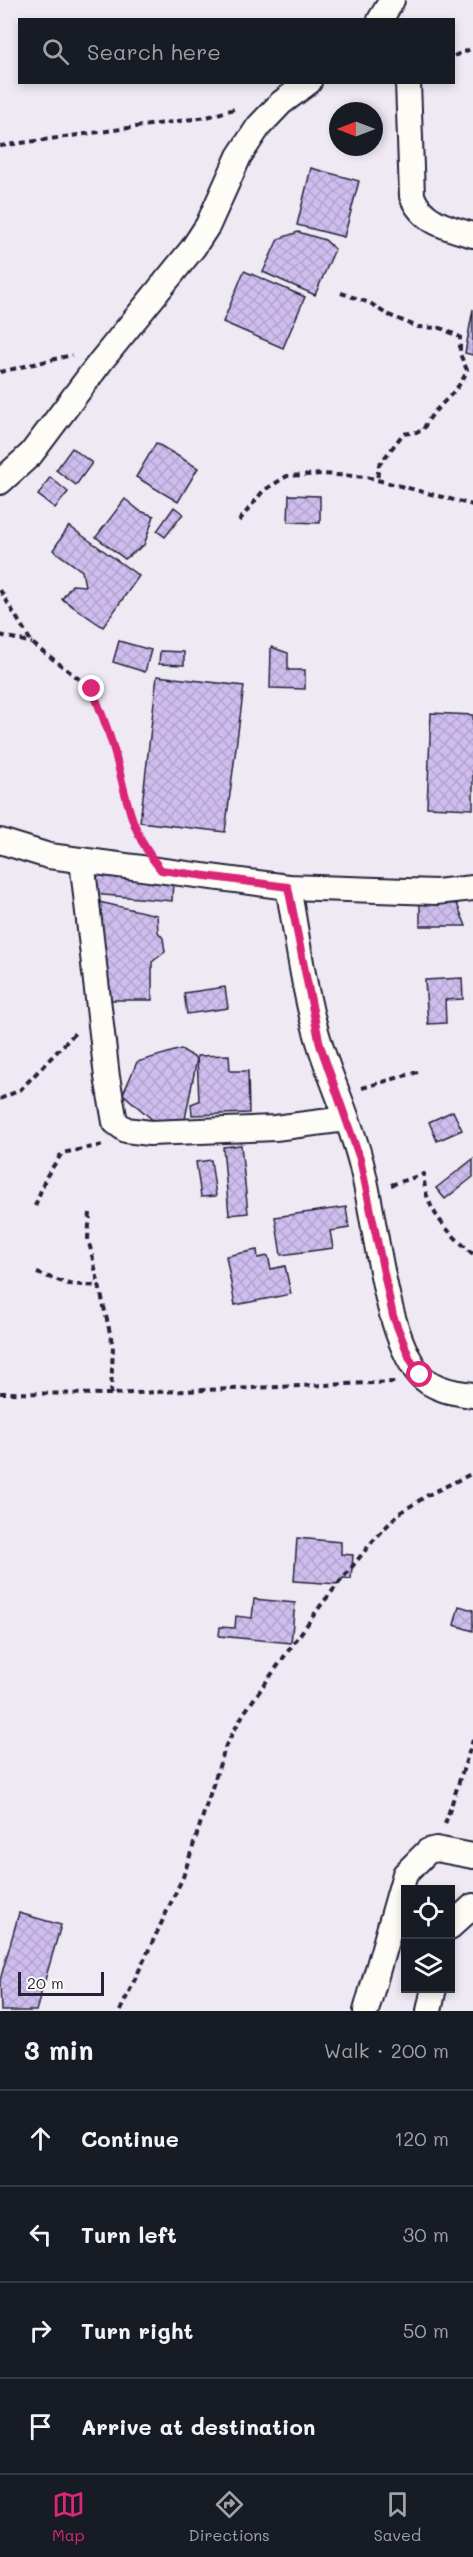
<!DOCTYPE html>
<meta charset="utf-8">
<style>
body{margin:0;font-family:Mali,sans-serif;background:#20242c;color:#f1f3f6}
.controls{position:absolute;right:18px;bottom:18px;display:grid;overflow:hidden;border-radius:0px;box-shadow:0 3px 9px #0003}
.controls button{width:54px;height:54px;display:grid;place-items:center;padding:0;border:0;border-bottom:2px solid #363941;background:#171b24;color:#f1f3f6;font:30px sans-serif}
.compass{position:absolute;left:329px;top:102px;width:54px;height:54px;border-radius:50%;background:#171b24;box-shadow:0 3px 9px #0003;rotate:270deg}
.scale{position:absolute;left:18px;bottom:15px;width:86px;box-sizing:border-box;padding-left:6px;border:3px solid #22223b;border-top:0;font-size:16px;line-height:21px;white-space:nowrap;color:#22223b;-webkit-text-stroke:4px #fdfcf7;paint-order:stroke}
.stop{position:absolute;width:18px;height:18px;margin:-14px;border:4px solid #db2777;border-radius:50%;background:#fff}
.stop.end{background:#db2777;border-color:#fff;box-shadow:0 2px 6px #0008}
.list{margin:0;padding:0;list-style:none}
h2{display:flex;justify-content:space-between;align-items:center;height:78px;margin:0;padding:0 24px;font-size:26px}
h2 small{font-size:20px;font-weight:400;color:#9ea1a6}
.list li{display:grid;grid-template-columns:39px 1fr auto;gap:18px;align-items:center;box-sizing:border-box;height:96px;padding:0 24px;border-top:2px solid #363941}
.list b{display:block;font-size:22px;white-space:nowrap}
.list em{font-size:20px;font-style:normal;color:#9ea1a6}
.icon{flex:none;width:33px;height:33px;fill:none;stroke:currentColor;stroke-width:2;stroke-linecap:round;stroke-linejoin:round}
.map{position:relative;flex:none;width:473px;height:2011px;overflow:hidden}
.search{position:absolute;background:#171b24;box-shadow:0 3px 9px #0003;left:18px;right:18px;top:18px;height:66px;display:flex;align-items:center;gap:15px;box-sizing:border-box;padding:0 21px;border-radius:0px;color:#9ea1a6;font-size:22px}
.sheet{height:462px;background:#171b24}
nav{display:flex;justify-content:space-around;align-items:center;box-sizing:border-box;height:84px;border-top:2px solid #363941;background:#171b24;font-size:16px;color:#9ea1a6}
nav a{display:grid;justify-items:center;gap:3px}
nav .on{color:#db2777}
.map>svg:first-child{display:block}
.building{fill:url(#building-cross-hatch);stroke:#22223b;stroke-width:1.5}
.lines{fill:none;stroke-linecap:round;stroke-linejoin:round}
.minor-casing{stroke:#22223b;stroke-width:28}
.path{stroke:#22223b;stroke-width:4;stroke-dasharray:6 4.5;stroke-linecap:butt}
.minor{stroke:#fdfcf7;stroke-width:24}
.route{stroke:#db2777;stroke-width:8}
</style>
<div class="map">
<svg width="473" height="2011" viewBox="0 0 473 2011">
<defs>
<pattern id="building-cross-hatch" width="8" height="8" patternUnits="userSpaceOnUse" patternTransform="scale(1.5)"><rect width="8" height="8" fill="#cfbdee"/><path d="M0 0l8 8M0 8l8-8" fill="none" stroke="#b1a2cd"/></pattern>
</defs>
<rect width="100%" height="100%" fill="#efe9f4"/>
<filter id="ink" filterUnits="userSpaceOnUse"><feTurbulence type="fractalNoise" baseFrequency=".0167" numOctaves="2"/><feDisplacementMap in="SourceGraphic" scale="12" xChannelSelector="R" yChannelSelector="G"/><feConvolveMatrix kernelMatrix="1 2 1 2 8 2 1 2 1" color-interpolation-filters="sRGB"/></filter>
<g filter="url(#ink)">
<g class="building">
<path d="M311 168 359 181 344 237 297 225Z"/>
<path d="M298 232 325 240 335 249 315 295 263 272 278 239Z"/>
<path d="M244 271 305 297 283 348 223 322Z"/>
<path d="M473 309V355L465 353Z"/>
<path d="M156 443 198 468 178 502 136 477Z"/>
<path d="M72 448 92 463 76 485 56 470Z"/>
<path d="M50 477 68 492 55 508 38 495Z"/>
<path d="M289 495 320 496V523L288 522Z"/>
<path d="M125 499 140 511 154 516 144 545 125 559 96 537Z"/>
<path d="M174 507 183 514 165 537 157 531Z"/>
<path d="M69 526 139 576 103 627 62 599 72 585 85 586 82 571 53 550Z"/>
<path d="M119 641 151 650 145 672 113 662Z"/>
<path d="M271 647 288 653V670H305V689L270 688Z"/>
<path d="M160 651 184 652V665L159 664Z"/>
<path d="M157 676 244 686 225 832 140 822Z"/>
<path d="M431 713 473 715V809L427 807Z"/>
<path d="M95 874 173 880 172 901 93 894Z"/>
<path d="M420 898 432 902 457 904 466 926H420Z"/>
<path d="M99 902 157 915 158 932 163 938 165 952 152 962V1000H99Z"/>
<path d="M462 978 463 999 445 1000 446 1023 428 1024 425 980Z"/>
<path d="M225 987 228 1008 187 1014 184 993Z"/>
<path d="M181 1049 197 1059 185 1119 155 1122 123 1094 137 1062Z"/>
<path d="M229 1055 230 1071H248L249 1113 192 1115 191 1104 199 1101 197 1056Z"/>
<path d="M453 1111 462 1130 437 1141 429 1122Z"/>
<path d="M241 1145 248 1213 229 1215 223 1147Z"/>
<path d="M473 1159V1177L445 1199 436 1188Z"/>
<path d="M211 1160 216 1196 201 1197 196 1162Z"/>
<path d="M346 1207 349 1228 330 1231 333 1248 281 1255 275 1217Z"/>
<path d="M257 1250 258 1258 268 1256 271 1269 285 1266 291 1294 235 1305 226 1256Z"/>
<path d="M297 1538 341 1542V1554L353 1555 351 1579 343 1578 338 1584 294 1581Z"/>
<path d="M254 1599 295 1603 291 1643 219 1636 220 1627 235 1628 236 1616 252 1618Z"/>
<path d="M459 1606 473 1610V1631L454 1625Z"/>
<path d="M19 1913 61 1925 36 2011H1L0 1980Z"/>
</g>
<g class="lines">
<g class="minor-casing">
<g id="minor">
<path d="M380 20 392 0"/>
<path d="M408 82 412 196C422 222 448 228 473 235"/>
<path d="M0 482 31 454 101 361 193 248 208 225 239 156 259 126 281 103 309 82"/>
<path d="M0 841 49 856 288 887 436 892 473 888"/>
<path d="M82 860 107 1077 115 1122 126 1130 150 1133 275 1128 346 1119"/>
<path d="M288 887C298 940 304 996 321 1048 333 1085 350 1121 360 1159 376 1216 383 1330 419 1374 431 1389 455 1393 473 1395"/>
<path d="M450 1927 473 1906"/>
<path d="M366 2011 405 1874 428 1851 436 1849 473 1856"/>
<path d="M429 2011 434 1988"/>
</g>
</g>
<g class="path">
<path d="M454 56 473 48"/>
<path d="M0 146 207 117 238 108"/>
<path d="M341 293 370 303 386 314 418 327 441 328 460 337V354L467 370C458 396 431 407 423 431L403 434 379 465 377 480"/>
<path d="M0 372 72 355"/>
<path d="M239 521 263 491 287 476 323 474 366 477 473 505"/>
<path d="M0 590 32 643 92 689 114 748 130 814 141 843"/>
<path d="M0 635 32 643"/>
<path d="M362 1088 421 1071"/>
<path d="M0 1099 20 1090 76 1032"/>
<path d="M391 1185 424 1174C423 1209 449 1233 473 1254"/>
<path d="M35 1206 46 1177 62 1153 103 1145"/>
<path d="M90 1213 88 1238 113 1346 111 1394"/>
<path d="M37 1273 69 1284 100 1286"/>
<path d="M0 1393 111 1394 395 1382"/>
<path d="M445 1824 473 1740"/>
<path d="M120 2011 183 1877 226 1745 244 1713 321 1605 372 1542 398 1514 428 1495 473 1473"/>
</g>
<use href="#minor" class="minor"/>
</g>
</g>
<g class="lines" filter="url(#ink)">
<path class="route" d="M92 689C100 709 108 729 114 750 127 797 129 831 161 870L288 887 320 1045 360 1159 393 1316 410 1359 420 1375"/>
</g>
</svg>
<div class="controls">
<button><svg class="icon" aria-label="locate" viewBox="0 0 24 24"><circle cx="12" cy="12" r="6"/><path d="M12 2v4M12 18v4M2 12h4M18 12h4"/></svg></button>
<button><svg class="icon" aria-label="layers" viewBox="0 0 24 24"><path d="M12 4l9 5-9 5-9-5zM3 14l9 5 9-5"/></svg></button>
</div>
<svg class="compass" viewBox="-18 -18 36 36"><path d="M0-13l5 13h-10z" fill="#e53935"/><path d="M0 13l5-13h-10z" fill="#9ea1a6"/></svg>
<div class="scale">20 m</div>
<div class="stop" style="left:420px;top:1375px"></div>
<div class="stop end" style="left:92px;top:689px"></div>
<div class="search"><svg class="icon" aria-label="search" viewBox="0 0 24 24"><circle cx="10" cy="10" r="6"/><path d="M15 15l6 6"/></svg>Search here</div>
</div>
<section class="sheet">
<h2>3 min<small>Walk · 200 m</small></h2>
<ul class="list">
<li><svg class="icon" aria-label="ahead" viewBox="0 0 24 24"><path d="M12 20V5M6 11l6-6 6 6"/></svg><div><b>Continue</b></div><em>120 m</em></li>
<li><svg class="icon" aria-label="left" viewBox="0 0 24 24"><path d="M17 20v-9H6M10 6l-5 5 5 5"/></svg><div><b>Turn left</b></div><em>30 m</em></li>
<li><svg class="icon" aria-label="right" viewBox="0 0 24 24"><path d="M7 20v-9h11M14 6l5 5-5 5"/></svg><div><b>Turn right</b></div><em>50 m</em></li>
<li><svg class="icon" aria-label="arrive" viewBox="0 0 24 24"><path d="M6 21V4h12l-3 4 3 4H6"/></svg><div><b>Arrive at destination</b></div></li>
</ul>
</section>
<nav>
<a class="on"><svg class="icon" aria-label="map" viewBox="0 0 24 24"><path d="M3 6l6-2 6 2 6-2v14l-6 2-6-2-6 2zM9 4v14M15 6v14"/></svg>Map</a>
<a><svg class="icon" aria-label="directions" viewBox="0 0 24 24"><path d="M12 3l9 9-9 9-9-9zM9 14v-3h6M13 9l2 2-2 2"/></svg>Directions</a>
<a><svg class="icon" aria-label="saved" viewBox="0 0 24 24"><path d="M7 4h10v16l-5-4-5 4z"/></svg>Saved</a>
</nav>
